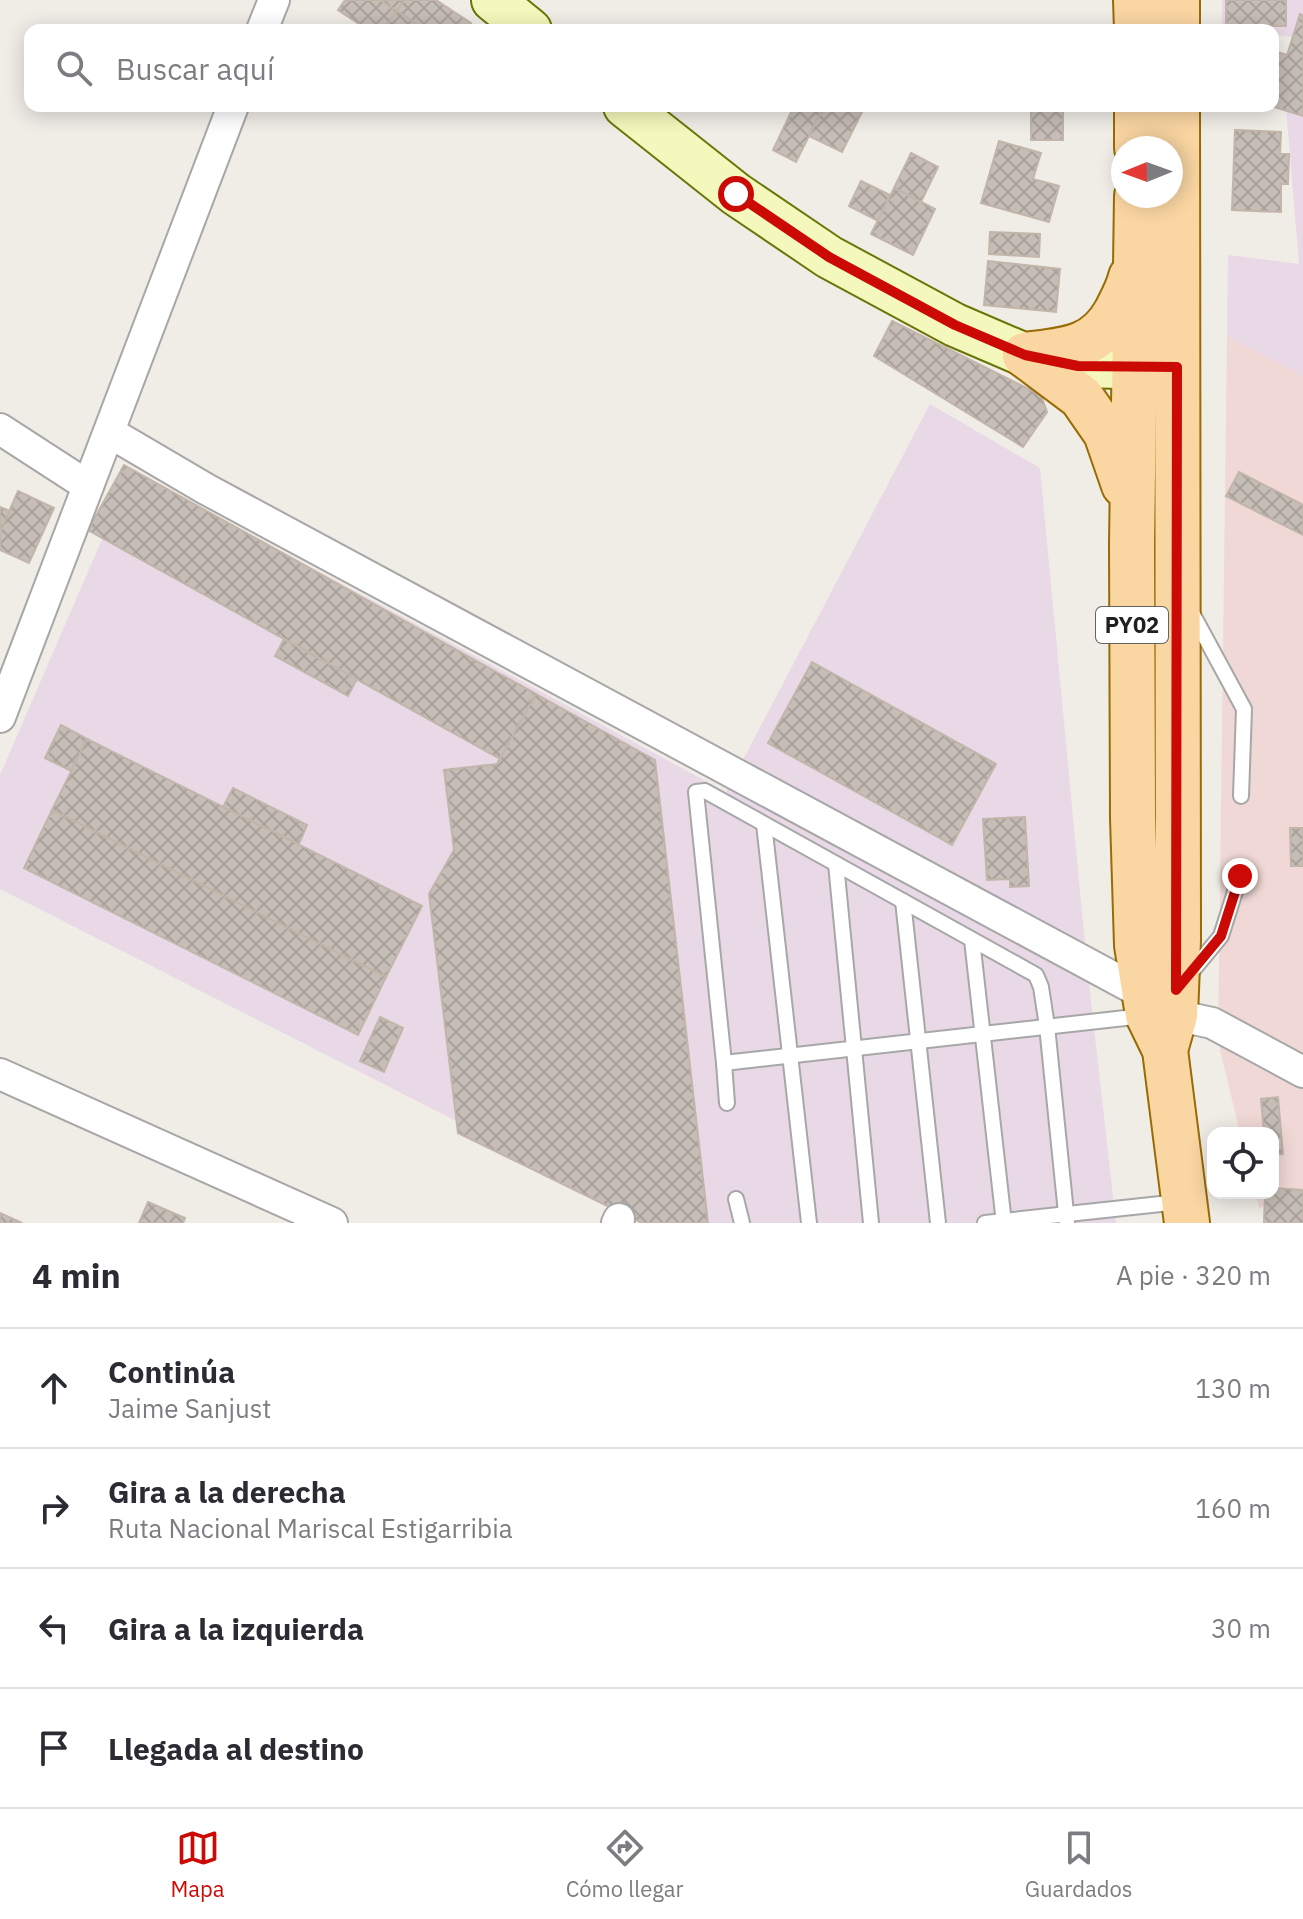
<!DOCTYPE html>
<html lang="es">
<meta charset="utf-8">
<style>
body{margin:0;font-family:"IBM Plex Sans",sans-serif;background:#f7f7f7;color:#2b2b33}
.controls{position:absolute;right:24px;bottom:24px;display:grid;overflow:hidden;border-radius:16px;box-shadow:0 4px 20px #0003}
.controls button{width:72px;height:72px;display:grid;place-items:center;padding:0;border:0;border-bottom:2px solid #e1e1e2;background:#fff;color:#2b2b33;font:40px sans-serif}
.compass{position:absolute;left:1111px;top:136px;width:72px;height:72px;border-radius:50%;background:#fff;box-shadow:0 4px 20px #0003;rotate:269deg}
.stop{position:absolute;width:24px;height:24px;margin:-18px;border:6px solid #cb0a05;border-radius:50%;background:#fff}
.stop.end{background:#cb0a05;border-color:#fff;box-shadow:0 2px 8px #0008}
.list{margin:0;padding:0;list-style:none}
h2{display:flex;justify-content:space-between;align-items:center;height:104px;margin:0;padding:0 32px;font-size:34px}
h2 small{font-size:26px;font-weight:400;color:#7c7c81}
.list li{display:grid;grid-template-columns:52px 1fr auto;gap:24px;align-items:center;box-sizing:border-box;height:120px;padding:0 32px;border-top:2px solid #e1e1e2}
.list b{display:block;font-size:30px;white-space:nowrap}
.list p{margin:0;font-size:26px;white-space:nowrap;color:#7c7c81}
.list em{font-size:26px;font-style:normal;color:#7c7c81}
.icon{flex:none;width:44px;height:44px;fill:none;stroke:currentColor;stroke-width:2;stroke-linecap:round;stroke-linejoin:round}
.map{position:relative;flex:none;width:1303px;height:1223px;overflow:hidden}
.search{position:absolute;background:#fff;box-shadow:0 4px 20px #0003;left:24px;right:24px;top:24px;height:88px;display:flex;align-items:center;gap:20px;box-sizing:border-box;padding:0 28px;border-radius:16px;color:#7c7c81;font-size:30px}
.sheet{height:584px;background:#fff}
nav{display:flex;justify-content:space-around;align-items:center;box-sizing:border-box;height:112px;border-top:2px solid #e1e1e2;background:#fff;font-size:22px;color:#7c7c81}
nav a{display:grid;justify-items:center;gap:4px}
nav .on{color:#cb0a05}
.map>svg:first-child{display:block}
.commercial{fill:#f0d8d6}
.industrial{fill:#e9d9e6}
.building{fill:url(#building-cross-hatch);stroke:#c2b5a9;stroke-width:2}
.lines{fill:none;stroke-linecap:round;stroke-linejoin:round}
.lane-casing{stroke:#a7a7a7;stroke-width:18}
.street-casing{stroke:#a7a7a7;stroke-width:34}
.secondary-casing{stroke:#687607;stroke-width:46}
.primary-casing{stroke:#986b03;stroke-width:48}
.lane{stroke:#fff;stroke-width:14}
.street{stroke:#fff;stroke-width:30}
.secondary{stroke:#f4f8bc;stroke-width:42}
.primary{stroke:#fad6a2;stroke-width:44}
.route{stroke:#cb0a05;stroke-width:10}
.labels{text-anchor:middle;stroke-width:7;stroke-linejoin:round;paint-order:stroke}
.shield{fill:#fff;stroke:#636363;stroke-width:2}
.shield-label{font-size:22px;font-weight:bold;fill:#202020}
</style>
<div class="map">
<svg width="1303" height="1223" viewBox="0 0 1303 1223">
<defs>
<pattern id="building-cross-hatch" width="8" height="8" patternUnits="userSpaceOnUse" patternTransform="scale(2)"><rect width="8" height="8" fill="#c5bdb6"/><path d="M0 0l8 8M0 8l8-8" fill="none" stroke="#a9a29c"/></pattern>
</defs>
<rect width="100%" height="100%" fill="#f0ede7"/>
<path class="commercial" d="M1227 336 1303 376V1196L1259 1208 1255 1193H1273V1133H1240L1218 1041Z"/>
<g class="industrial">
<path d="M1222 0H1303V376L1227 336 1228 255 1299 264 1286 108 1293 37 1273 35V30H1222Z"/>
<path d="M930 404 1040 468 1087 965 1116 1223H657L0 889V775L132 470 726 792Z"/>
</g>
<g class="building">
<path d="M345 0H380L397 11 384 30H368L338 10Z"/>
<path d="M380 0H404L397 11Z"/>
<path d="M404 0H436L471 23 467 30H425L397 11Z"/>
<rect x="1226" y="0" width="60" height="26"/>
<path d="M397 11 425 30H384Z"/>
<path d="M1300 14 1303 15V116L1271 106H1273V39L1277 40 1274 51 1287 55Z"/>
<path d="M794 106 823 108 796 162 773 150Z"/>
<path d="M824 106H865L842 152 809 136Z"/>
<rect x="1031" y="106" width="32" height="34"/>
<path d="M1235 130 1281 132 1280 154H1289L1288 184H1281V212L1232 210Z"/>
<path d="M999 141 1041 153 1033 179 1059 186 1049 222 981 203Z"/>
<path d="M911 153 938 167 921 202 894 188Z"/>
<path d="M861 181 890 195 878 221 849 206Z"/>
<path d="M894 188 935 209 913 255 871 234Z"/>
<path d="M990 232 1040 234 1039 257 989 254Z"/>
<path d="M988 261 1060 269 1056 312 984 305Z"/>
<path d="M892 321 1041 395 1047 412 1023 447 874 356Z"/>
<path d="M124 465 536 694 500 759 88 530Z"/>
<path d="M1239 472 1303 505V535L1226 496Z"/>
<path d="M18 491 54 508 29 563 0 550V532Z"/>
<path d="M0 507 10 511 0 532Z"/>
<path d="M284 639 357 679 348 696 275 656Z"/>
<path d="M812 662 996 764 952 845 768 743Z"/>
<path d="M536 694 655 760 708 1223H642L458 1133 429 894 454 850 444 770 497 764Z"/>
<path d="M61 725 87 739 71 771 45 758Z"/>
<path d="M87 739 422 906 386 977 52 810Z"/>
<path d="M233 788 307 825 299 844 223 807Z"/>
<path d="M52 810 386 977 358 1035 24 868Z"/>
<path d="M1025 817 1029 886 1010 887V879L987 880 983 819Z"/>
<path d="M1290 828H1303V866H1291Z"/>
<path d="M380 1017 403 1028 384 1072 360 1061Z"/>
<path d="M1278 1097 1283 1154 1273 1155V1133H1264L1261 1099Z"/>
<path d="M1273 1188 1303 1190V1223H1264L1265 1193H1273Z"/>
<path d="M148 1202 185 1218 183 1223H139Z"/>
<path d="M0 1213 22 1223H0Z"/>
</g>
<g class="lines">
<g class="lane-casing">
<g id="lane">
<path d="M1192 613 1244 709 1241 796"/>
<path d="M764 824 809 1223"/>
<path d="M836 864 871 1223"/>
<path d="M903 901 938 1223"/>
<path d="M972 940 1004 1223"/>
<path d="M1188 976 1221 936 1240 876"/>
<path d="M724 1063 696 792 705 791 1036 975 1041 987 1047 1026 1067 1223"/>
<path d="M727 1103 724 1063 1143 1016"/>
<path d="M736 1199 742 1223"/>
<path d="M985 1223 1179 1202"/>
</g>
</g>
<g class="street-casing">
<g id="street">
<path d="M262 30 274 0"/>
<path d="M0 429 88 486"/>
<path d="M109 432 206 489 1144 994"/>
<path d="M0 717 233 106"/>
<path d="M1175 1015 1212 1023 1303 1072"/>
<path d="M0 1074 332 1223"/>
<path d="M617 1223 619 1219"/>
</g>
</g>
<g class="secondary-casing">
<g id="secondary">
<path d="M493 0 530 30"/>
<path d="M625 106 736 194 829 257 955 325 1025 355 1078 366 1168 368"/>
</g>
</g>
<g class="primary-casing">
<g id="primary">
<path d="M1136 0 1137 30"/>
<path d="M1177 30V0"/>
<path d="M1137 106V148"/>
<path d="M1137 196 1132 544 1133 818 1137 945 1148 1015 1165 1050 1187 1223"/>
<path d="M1025 355 1081 397 1106 433 1124 485"/>
<path d="M1025 355C1064 350 1095 350 1116 312 1122 300 1128 290 1131 277"/>
<path d="M1165 1050 1175 1015 1178 940 1177 106"/>
</g>
</g>
<use href="#lane" class="lane"/>
<use href="#street" class="street"/>
<use href="#secondary" class="secondary"/>
<use href="#primary" class="primary"/>
</g>
<g class="lines">
<path class="route" d="M736 194 829 257 955 325 1025 355 1078 366 1177 367 1176 990 1221 936 1240 876"/>
</g>
<g class="labels">
<rect class="shield" x="1096" y="607" width="72" height="36" rx="6"/>
<g class="shield-label">
<text x="1132" y="633">PY02</text>
</g>
</g>
</svg>
<div class="controls">
<button><svg class="icon" aria-label="locate" viewBox="0 0 24 24"><circle cx="12" cy="12" r="6"/><path d="M12 2v4M12 18v4M2 12h4M18 12h4"/></svg></button>
</div>
<svg class="compass" viewBox="-18 -18 36 36"><path d="M0-13l5 13h-10z" fill="#e53935"/><path d="M0 13l5-13h-10z" fill="#7c7c81"/></svg>
<div class="stop" style="left:736px;top:194px"></div>
<div class="stop end" style="left:1240px;top:876px"></div>
<div class="search"><svg class="icon" aria-label="search" viewBox="0 0 24 24"><circle cx="10" cy="10" r="6"/><path d="M15 15l6 6"/></svg>Buscar aquí</div>
</div>
<section class="sheet">
<h2>4 min<small>A pie · 320 m</small></h2>
<ul class="list">
<li><svg class="icon" aria-label="ahead" viewBox="0 0 24 24"><path d="M12 20V5M6 11l6-6 6 6"/></svg><div><b>Continúa</b><p>Jaime Sanjust</p></div><em>130 m</em></li>
<li><svg class="icon" aria-label="right" viewBox="0 0 24 24"><path d="M7 20v-9h11M14 6l5 5-5 5"/></svg><div><b>Gira a la derecha</b><p>Ruta Nacional Mariscal Estigarribia</p></div><em>160 m</em></li>
<li><svg class="icon" aria-label="left" viewBox="0 0 24 24"><path d="M17 20v-9H6M10 6l-5 5 5 5"/></svg><div><b>Gira a la izquierda</b></div><em>30 m</em></li>
<li><svg class="icon" aria-label="arrive" viewBox="0 0 24 24"><path d="M6 21V4h12l-3 4 3 4H6"/></svg><div><b>Llegada al destino</b></div></li>
</ul>
</section>
<nav>
<a class="on"><svg class="icon" aria-label="map" viewBox="0 0 24 24"><path d="M3 6l6-2 6 2 6-2v14l-6 2-6-2-6 2zM9 4v14M15 6v14"/></svg>Mapa</a>
<a><svg class="icon" aria-label="directions" viewBox="0 0 24 24"><path d="M12 3l9 9-9 9-9-9zM9 14v-3h6M13 9l2 2-2 2"/></svg>Cómo llegar</a>
<a><svg class="icon" aria-label="saved" viewBox="0 0 24 24"><path d="M7 4h10v16l-5-4-5 4z"/></svg>Guardados</a>
</nav>
